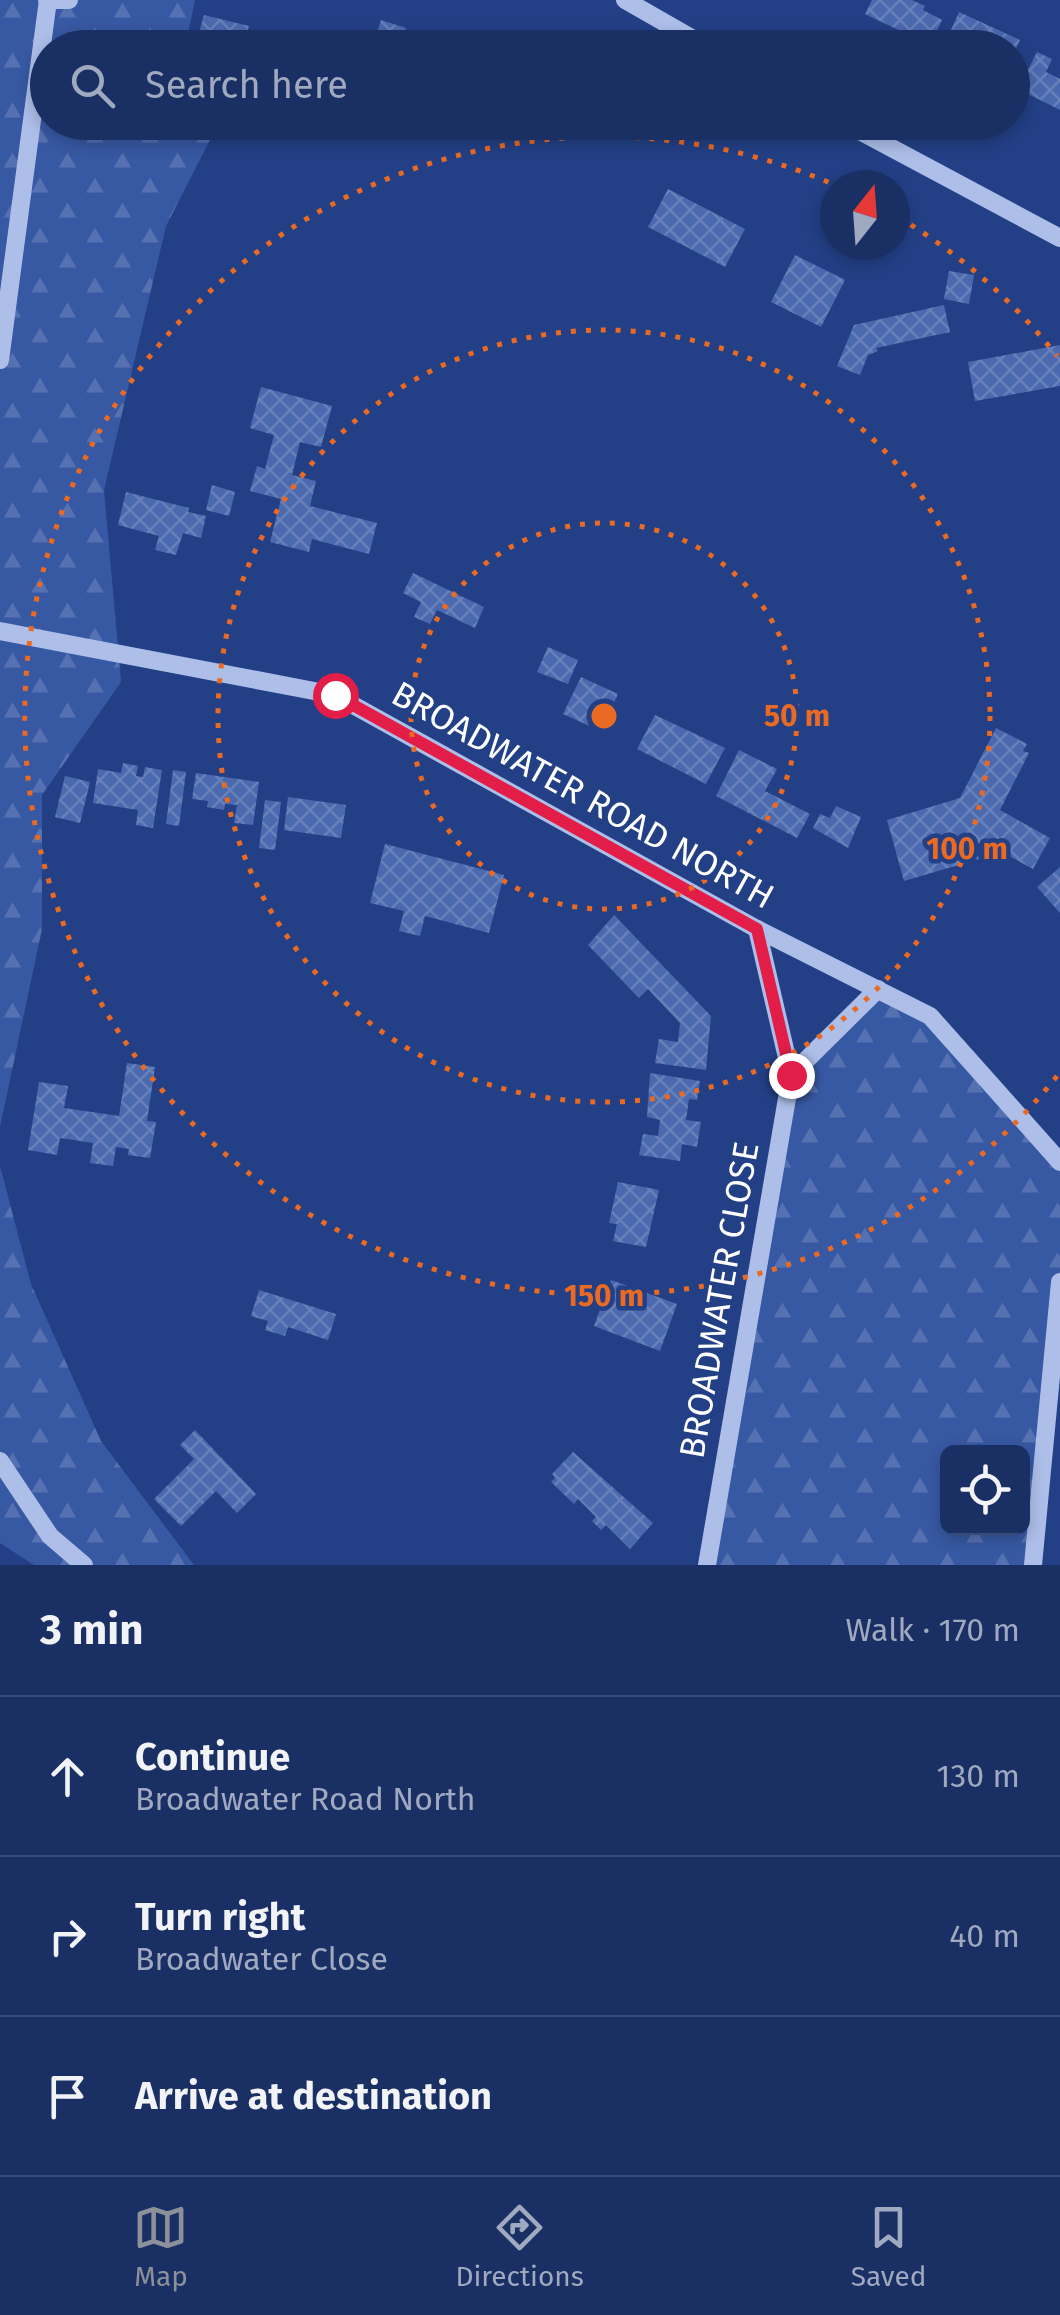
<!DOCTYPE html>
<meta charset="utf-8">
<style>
body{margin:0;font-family:"Fira Sans",sans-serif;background:#273c6d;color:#f1f3f6}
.controls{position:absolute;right:30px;bottom:30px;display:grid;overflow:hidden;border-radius:15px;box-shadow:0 5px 15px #0003}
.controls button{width:90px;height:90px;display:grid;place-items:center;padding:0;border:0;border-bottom:2px solid #384b78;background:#1a3064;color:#f1f3f6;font:50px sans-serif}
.compass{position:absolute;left:820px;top:170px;width:90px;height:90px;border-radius:50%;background:#1a3064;box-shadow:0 5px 15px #0003;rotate:17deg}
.stop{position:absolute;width:30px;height:30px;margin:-22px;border:8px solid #e11d48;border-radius:50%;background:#fff}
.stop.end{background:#e11d48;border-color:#fff;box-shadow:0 2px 10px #0008}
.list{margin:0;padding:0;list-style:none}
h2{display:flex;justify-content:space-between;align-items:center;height:130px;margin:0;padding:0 40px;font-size:42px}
h2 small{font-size:32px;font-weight:400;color:#9fa9bf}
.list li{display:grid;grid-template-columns:65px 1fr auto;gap:30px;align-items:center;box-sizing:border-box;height:160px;padding:0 40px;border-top:2px solid #384b78}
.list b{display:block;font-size:38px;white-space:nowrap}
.list p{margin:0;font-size:32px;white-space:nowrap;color:#9fa9bf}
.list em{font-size:32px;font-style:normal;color:#9fa9bf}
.icon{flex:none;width:55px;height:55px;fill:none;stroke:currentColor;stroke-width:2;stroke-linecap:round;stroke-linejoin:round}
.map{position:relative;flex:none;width:1060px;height:1565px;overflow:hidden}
.search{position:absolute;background:#1a3064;box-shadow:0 5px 15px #0003;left:30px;right:30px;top:30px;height:110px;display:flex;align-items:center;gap:25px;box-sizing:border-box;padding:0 35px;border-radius:55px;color:#9fa9bf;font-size:38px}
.sheet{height:610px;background:#1a3064}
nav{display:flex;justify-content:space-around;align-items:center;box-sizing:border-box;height:140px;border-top:2px solid #384b78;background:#1a3064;font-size:28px;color:#9fa9bf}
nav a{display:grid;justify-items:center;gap:5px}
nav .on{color:#8c9099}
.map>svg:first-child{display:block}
.forest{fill:url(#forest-firs);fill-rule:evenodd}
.building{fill:url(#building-cross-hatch)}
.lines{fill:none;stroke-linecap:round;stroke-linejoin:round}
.minor{stroke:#adbfe9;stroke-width:18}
.route{stroke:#e11d48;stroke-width:12}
.ring{fill:none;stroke:#ea6a24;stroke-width:5;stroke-dasharray:5 10}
.labels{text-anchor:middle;stroke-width:9;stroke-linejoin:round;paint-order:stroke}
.street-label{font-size:35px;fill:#fff;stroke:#234086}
.centre{fill:#ea6a24;stroke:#234086;stroke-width:5}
.ring-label{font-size:30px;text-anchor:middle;font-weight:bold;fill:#ea6a24;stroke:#234086;stroke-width:9;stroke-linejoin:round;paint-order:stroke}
</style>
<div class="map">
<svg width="1060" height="1565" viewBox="0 0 1060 1565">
<defs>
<pattern id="forest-firs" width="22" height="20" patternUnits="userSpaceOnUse" patternTransform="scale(2.5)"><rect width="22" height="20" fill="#3758a3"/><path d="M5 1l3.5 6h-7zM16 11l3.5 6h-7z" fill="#5571b1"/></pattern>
<pattern id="building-cross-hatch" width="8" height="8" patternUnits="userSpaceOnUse" patternTransform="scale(2.5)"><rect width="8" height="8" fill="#4b69ae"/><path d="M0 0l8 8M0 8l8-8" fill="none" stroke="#6680ba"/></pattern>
</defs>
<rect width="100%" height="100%" fill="#234086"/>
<g class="forest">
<path d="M0 0H195L185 47 48 48V122L211 123 214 132 166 226 104 490 121 682 42 795V929L0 1127Z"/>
<path d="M878 989 930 1016 1060 1162V1282L1033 1565H709L791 1075ZM948 1452H1022V1528H948Z"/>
<path d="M0 1166 31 1284 101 1441 194 1565H34L0 1543Z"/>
</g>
<g class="building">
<path d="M872 0H912L925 6 923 10 942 20 930 45 865 14Z"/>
<path d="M959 12 1020 40 1012 57V48H943Z"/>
<path d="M204 15 249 26 243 48H226L197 40Z"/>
<path d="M381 20 406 28 400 48H372Z"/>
<path d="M1037 52 1052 59 1046 72 1060 79V110L1018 89Z"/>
<path d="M512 122H552L546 137 528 130 526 135 510 128Z"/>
<path d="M668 189 745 229 725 267 648 227Z"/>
<path d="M795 255 845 280 821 327 771 302Z"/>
<path d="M949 271 974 275 969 304 944 299Z"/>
<path d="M944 305 950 332 876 348 878 351 868 355 860 375 837 366 854 325Z"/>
<path d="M1060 345V386L975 401 968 362Z"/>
<path d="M261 387 332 406 321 447 300 442 292 475 316 481 310 506 377 523 369 554 312 539 309 552 270 542 281 499 250 491 257 466 265 469 274 435 250 428Z"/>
<path d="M212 485 235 492 229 516 206 510Z"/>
<path d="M126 492 189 508 188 512 206 516 201 538 183 533 176 555 155 550 159 536 118 525Z"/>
<path d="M413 573 484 607 475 628 437 610 430 624 414 617 421 602 403 593Z"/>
<path d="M548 647 578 660 568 684 537 672Z"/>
<path d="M581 677 618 694 601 731 563 714Z"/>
<path d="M655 715 725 748 706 784 637 749Z"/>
<path d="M996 728 1027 744 1023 751 1029 753 1000 810 1050 838 1033 869 984 842 974 845 979 859 904 881 887 820 960 798Z"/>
<path d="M739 750 777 769 765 791 810 814 797 838 716 796Z"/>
<path d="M123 763 138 766 136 776 143 777 145 767 162 770 153 828 136 825 138 810 93 803 98 769 121 773Z"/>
<path d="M173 770 186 772 179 826 166 824Z"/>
<path d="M196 773 259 782 253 825 234 823 237 805 225 804 224 810 207 807 208 801 192 799Z"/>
<path d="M65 776 90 782 80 823 55 817Z"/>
<path d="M288 797 346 805 341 838 284 830Z"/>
<path d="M265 800 281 802 275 850 259 848Z"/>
<path d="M836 806 861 817 848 848 813 828 820 814 830 818Z"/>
<path d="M385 844 504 875 489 933 425 916 420 936 399 931 404 911 370 903Z"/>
<path d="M1060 867V913L1037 887Z"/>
<path d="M614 915 711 1016 706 1070 655 1063 659 1039 678 1042 680 1023 648 989 639 998 588 945Z"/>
<path d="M127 1063 155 1067 147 1121 156 1122 150 1158 128 1155 129 1149 116 1147 113 1166 90 1163 93 1143 60 1138 57 1155 28 1150 39 1082 68 1086 64 1108 119 1116Z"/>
<path d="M650 1073 700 1081 697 1100 689 1099 686 1120 701 1122 697 1147 682 1144 680 1161 639 1155 643 1134 658 1136 660 1120 647 1117Z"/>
<path d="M618 1182 659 1190 646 1247 613 1241 617 1224 609 1223Z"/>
<path d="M611 1280 677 1304 660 1351 594 1326Z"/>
<path d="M259 1290 336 1314 328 1340 288 1327 285 1336 265 1330 268 1321 251 1316Z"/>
<path d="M195 1430 256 1494 237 1513 216 1491 181 1526 154 1499 194 1459 180 1445Z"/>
<path d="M573 1452 653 1523 630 1549 606 1525 601 1530 592 1521 596 1517 578 1499 574 1504 551 1482 555 1478 552 1474Z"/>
</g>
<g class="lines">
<g class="minor">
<path d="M47 0H69"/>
<path d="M625 0 709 48"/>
<path d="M843 122 1060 238"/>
<path d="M0 360 48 0"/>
<path d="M0 631 335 695 757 929 930 1016 1060 1162"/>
<path d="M791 1075 878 989"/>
<path d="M0 1461 50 1536 84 1565"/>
<path d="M707 1565 791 1075 757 929"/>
<path d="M1033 1565 1060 1282"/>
</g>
</g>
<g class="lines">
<path class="route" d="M335 695 757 929 791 1075"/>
</g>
<g class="ring">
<circle cx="604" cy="716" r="193"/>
<circle cx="604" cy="716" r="386"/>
<path d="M1057 1076A579 579 0 1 1 835 185M898 217A579 579 0 0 1 1057 356"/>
</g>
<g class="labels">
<g class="street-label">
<text transform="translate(583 795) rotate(29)" y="12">BROADWATER ROAD NORTH</text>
<text transform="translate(719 1300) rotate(-80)" y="12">BROADWATER CLOSE</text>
</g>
</g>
<circle cx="604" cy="716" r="15" class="centre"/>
<g class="ring-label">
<text x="797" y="726">50 m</text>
<text x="967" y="859">100 m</text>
<text x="604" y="1306">150 m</text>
</g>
</svg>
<div class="controls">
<button><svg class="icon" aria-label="locate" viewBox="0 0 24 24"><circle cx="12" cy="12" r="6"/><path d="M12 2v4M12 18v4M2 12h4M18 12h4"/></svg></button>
</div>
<svg class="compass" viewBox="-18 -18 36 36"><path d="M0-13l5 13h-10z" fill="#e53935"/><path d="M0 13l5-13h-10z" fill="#9fa9bf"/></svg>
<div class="stop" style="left:335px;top:695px"></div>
<div class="stop end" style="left:791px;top:1075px"></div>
<div class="search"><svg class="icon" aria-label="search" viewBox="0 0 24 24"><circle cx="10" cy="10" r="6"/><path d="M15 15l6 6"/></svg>Search here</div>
</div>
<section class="sheet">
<h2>3 min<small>Walk · 170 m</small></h2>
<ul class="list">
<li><svg class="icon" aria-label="ahead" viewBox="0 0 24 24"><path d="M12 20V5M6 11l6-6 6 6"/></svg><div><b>Continue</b><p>Broadwater Road North</p></div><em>130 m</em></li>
<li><svg class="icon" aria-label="right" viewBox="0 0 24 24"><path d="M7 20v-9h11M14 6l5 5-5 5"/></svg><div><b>Turn right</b><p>Broadwater Close</p></div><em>40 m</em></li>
<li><svg class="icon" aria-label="arrive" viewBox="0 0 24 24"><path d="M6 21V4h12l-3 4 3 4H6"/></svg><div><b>Arrive at destination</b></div></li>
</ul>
</section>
<nav>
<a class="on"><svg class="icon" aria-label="map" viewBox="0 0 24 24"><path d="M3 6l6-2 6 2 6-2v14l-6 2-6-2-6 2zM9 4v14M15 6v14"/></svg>Map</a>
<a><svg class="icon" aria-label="directions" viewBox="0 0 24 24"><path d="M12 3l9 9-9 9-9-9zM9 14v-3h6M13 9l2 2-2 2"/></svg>Directions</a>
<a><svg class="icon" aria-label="saved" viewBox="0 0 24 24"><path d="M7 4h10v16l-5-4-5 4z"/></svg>Saved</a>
</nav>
